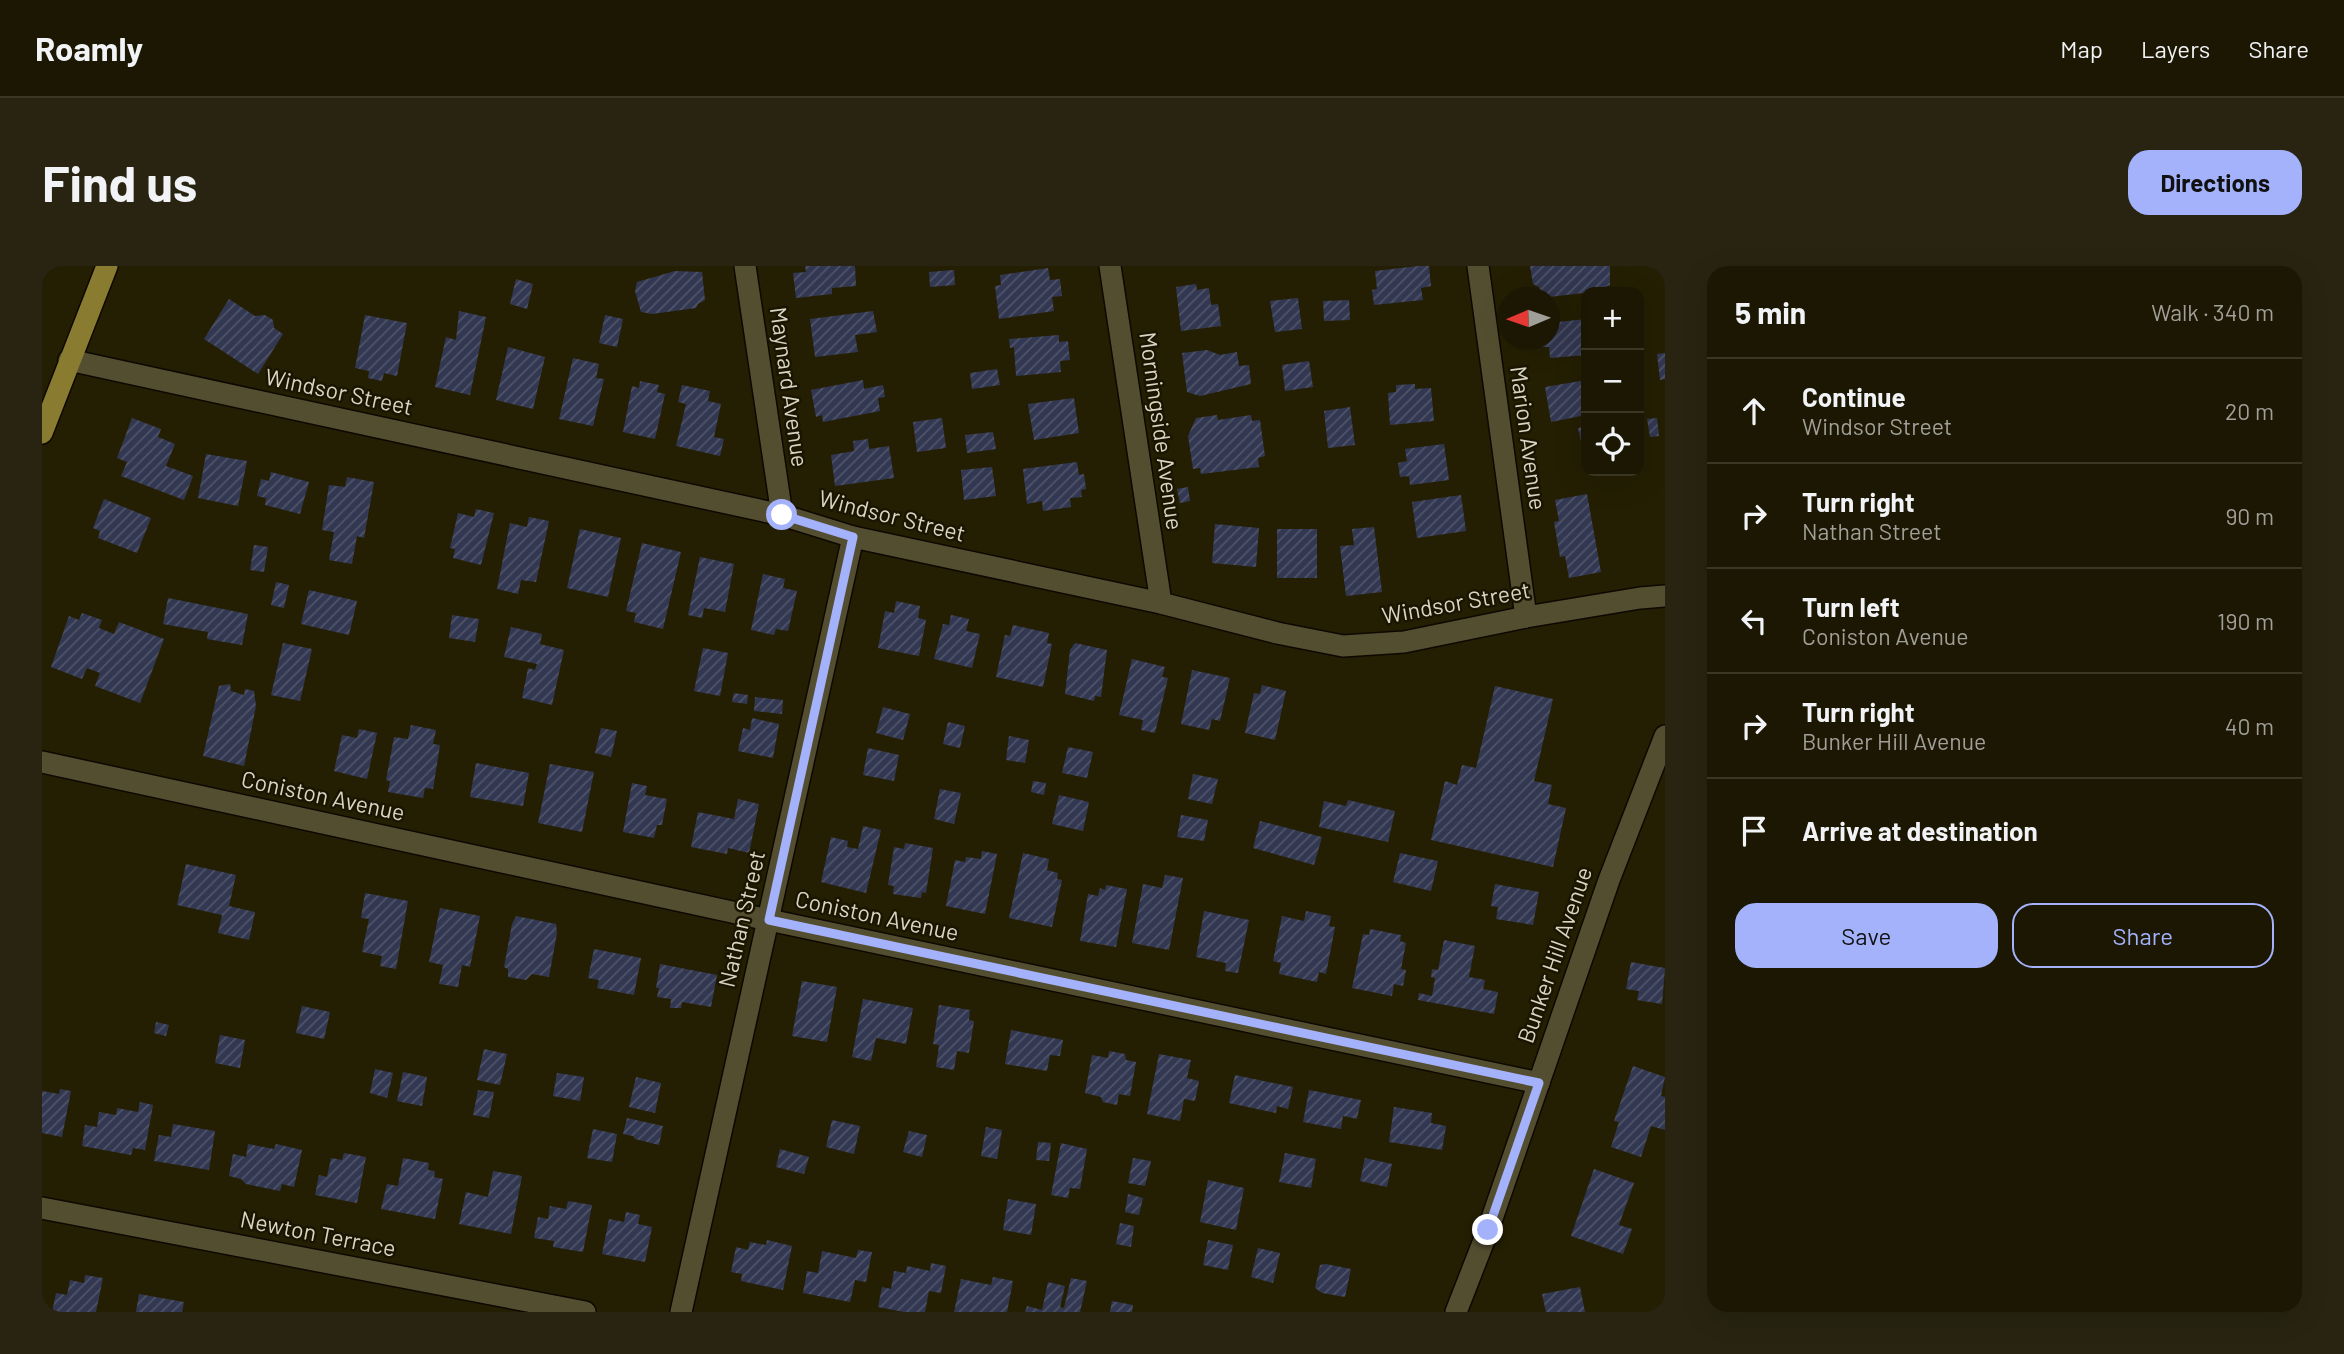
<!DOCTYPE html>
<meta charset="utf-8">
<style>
body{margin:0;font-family:Barlow,sans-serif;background:#282411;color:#f1f3f6}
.controls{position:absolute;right:21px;top:21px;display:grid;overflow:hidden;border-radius:14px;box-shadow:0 7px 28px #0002}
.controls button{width:63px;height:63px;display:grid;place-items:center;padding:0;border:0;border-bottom:2px solid #393624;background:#1b1702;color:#f1f3f6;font:35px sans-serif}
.compass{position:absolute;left:1455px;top:21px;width:63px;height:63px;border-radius:50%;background:#1b1702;box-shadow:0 7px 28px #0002;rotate:268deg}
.stop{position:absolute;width:21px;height:21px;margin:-16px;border:5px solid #a4b2fc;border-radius:50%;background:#fff}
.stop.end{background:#a4b2fc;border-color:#fff;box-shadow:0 2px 7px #0008}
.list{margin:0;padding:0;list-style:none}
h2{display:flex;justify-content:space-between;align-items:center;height:91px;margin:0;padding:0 28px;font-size:30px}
h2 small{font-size:23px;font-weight:400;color:#a09f99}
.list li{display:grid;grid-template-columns:46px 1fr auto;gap:21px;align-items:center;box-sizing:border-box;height:105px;padding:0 28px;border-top:2px solid #393624}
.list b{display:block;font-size:26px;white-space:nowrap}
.list p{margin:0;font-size:23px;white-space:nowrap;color:#a09f99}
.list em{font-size:23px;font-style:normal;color:#a09f99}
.actions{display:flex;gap:14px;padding:21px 28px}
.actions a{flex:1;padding:16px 0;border:2px solid #a4b2fc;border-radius:21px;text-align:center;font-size:24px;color:#a4b2fc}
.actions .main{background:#a4b2fc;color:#111}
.icon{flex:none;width:38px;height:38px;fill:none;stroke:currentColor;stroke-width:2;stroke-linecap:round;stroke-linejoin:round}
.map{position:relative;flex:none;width:1623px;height:1046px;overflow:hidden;border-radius:21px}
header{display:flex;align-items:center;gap:42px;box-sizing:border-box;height:98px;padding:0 35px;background:#1b1702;border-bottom:2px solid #393624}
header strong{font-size:33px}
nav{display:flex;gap:38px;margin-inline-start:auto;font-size:24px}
.intro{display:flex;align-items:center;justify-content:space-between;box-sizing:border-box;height:168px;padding:0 42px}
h1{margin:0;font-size:49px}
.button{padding:18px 32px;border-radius:21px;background:#a4b2fc;color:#111;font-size:24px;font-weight:700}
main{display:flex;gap:42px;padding:0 42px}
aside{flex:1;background:#1b1702;border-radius:21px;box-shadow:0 7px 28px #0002}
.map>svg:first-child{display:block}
.building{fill:url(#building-hatch)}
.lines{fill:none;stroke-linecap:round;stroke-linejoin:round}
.street-casing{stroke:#0e0800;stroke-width:24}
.secondary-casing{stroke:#0e0800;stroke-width:24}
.primary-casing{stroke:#0e0800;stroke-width:24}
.street{stroke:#544e31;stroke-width:21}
.secondary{stroke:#544e31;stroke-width:21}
.primary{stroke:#897b30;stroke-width:21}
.route{stroke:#a4b2fc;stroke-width:9}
.labels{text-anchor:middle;stroke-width:5;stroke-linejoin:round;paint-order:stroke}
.street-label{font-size:23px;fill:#d9d5c5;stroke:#1b1500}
</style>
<header>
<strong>Roamly</strong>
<nav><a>Map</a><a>Layers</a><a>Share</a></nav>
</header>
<div class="intro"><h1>Find us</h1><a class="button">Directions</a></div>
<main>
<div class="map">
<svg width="1623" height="1046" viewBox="0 0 1623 1046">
<defs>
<pattern id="building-hatch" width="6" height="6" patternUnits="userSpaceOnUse" patternTransform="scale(1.75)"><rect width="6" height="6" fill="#333852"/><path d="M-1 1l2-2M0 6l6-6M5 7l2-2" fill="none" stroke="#505469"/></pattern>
</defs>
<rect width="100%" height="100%" fill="#241f03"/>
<g class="building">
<path d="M763 0H813L814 20 790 22V28L754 32 751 7 764 6Z"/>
<path d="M1376 0H1387L1389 20 1379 22 1381 34 1332 39 1330 24 1335 23 1333 5Z"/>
<path d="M1488 0H1568V19L1550 26 1499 32 1497 21 1491 18Z"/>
<path d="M1006 2 1008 14 1018 13 1020 30 1010 31 1012 45 957 53 953 20 959 19 958 9Z"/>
<path d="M912 4 913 19 888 21 887 6Z"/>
<path d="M633 5 660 6 663 34 656 38 654 42 610 48 599 46 593 25 595 16Z"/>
<path d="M474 13 491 18 485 43 468 38Z"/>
<path d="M1154 18 1155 24 1167 22 1169 39 1176 38 1179 60 1139 65 1134 21Z"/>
<path d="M1256 32 1260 63 1233 66 1228 35Z"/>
<path d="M187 33 213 50 223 49 231 54 232 62 241 68 216 108 162 73Z"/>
<path d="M1307 34 1308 54 1282 55 1281 35Z"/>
<path d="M417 45 444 51 428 129 393 121 404 71 414 74Z"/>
<path d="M831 45 835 66 813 69 816 86 773 91 768 53Z"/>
<path d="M323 49 365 57 355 110 342 107 340 115 326 112 327 105 313 102Z"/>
<path d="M563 49 581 53 575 81 557 77Z"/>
<path d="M1544 53V89L1508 92 1507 81H1500L1499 74H1507V57Z"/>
<path d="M1017 69V76L1026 75 1028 94 1018 95 1019 106 974 110 972 81 968 82 967 73Z"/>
<path d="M466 81 503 91 491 143 454 134Z"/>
<path d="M1165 84 1178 89 1195 86 1197 100 1207 99 1209 118 1158 130 1145 126 1140 87Z"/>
<path d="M1623 87V113L1618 114 1615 88Z"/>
<path d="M531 92 557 98 554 112 562 113 551 160 517 153Z"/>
<path d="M1267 95 1271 121 1243 125 1240 99Z"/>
<path d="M955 103 958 119 930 123 928 107Z"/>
<path d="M821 114 822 123 841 119 843 131 836 132 838 145 781 156 780 149 774 151 769 124Z"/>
<path d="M1544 114V149L1509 156 1503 121Z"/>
<path d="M598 115 617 119 615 126 623 128 613 173 581 166 590 120 597 122Z"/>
<path d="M1373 118V123L1389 122 1392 155 1348 159 1346 127 1354 126V119Z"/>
<path d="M640 119 668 125 666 135 679 138 672 171 682 173 678 190 634 180 644 138 636 136Z"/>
<path d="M1032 132 1037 167 992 174 986 138Z"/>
<path d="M1308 141 1313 179 1286 182 1282 145Z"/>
<path d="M1175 149 1176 154 1209 149 1210 155 1218 154 1223 190 1216 192 1217 201 1159 208 1158 202 1151 203 1146 170 1154 152Z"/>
<path d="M90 152 119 163 116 171 133 178 124 200 151 210 142 234 79 210 85 196 75 192Z"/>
<path d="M900 152 904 182 875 186 871 156Z"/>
<path d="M1615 152 1617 170 1608 171 1605 153Z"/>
<path d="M1544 160V192H1543L1536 162Z"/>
<path d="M951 166 954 183 925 187 923 169Z"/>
<path d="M826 173 827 183 847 180 852 212 793 220 789 189 812 185 811 175Z"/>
<path d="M1402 178 1407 214 1368 219 1367 210 1358 211 1356 197 1365 195 1363 183Z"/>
<path d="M164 188 205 195 196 240 156 232Z"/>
<path d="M1035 196 1037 209 1042 208 1044 223 1039 224 1040 231 1028 232 1029 241 1001 245 1000 235 985 238 981 203Z"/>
<path d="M950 201 954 230 922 234 919 204Z"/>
<path d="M229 206 267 216 258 248 223 239 224 232 215 230 219 213 227 215Z"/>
<path d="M305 211 332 216 322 272 315 270 310 298 287 294 292 266 280 264 287 219 303 221Z"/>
<path d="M1146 221 1148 235 1138 237 1135 223Z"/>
<path d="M1545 228 1559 306 1527 312 1523 290 1518 291 1512 256 1517 255 1513 234Z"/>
<path d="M1419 229 1424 265 1375 272 1370 236Z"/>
<path d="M62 233 109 252 95 287 56 272 58 265 51 262Z"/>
<path d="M434 243 452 247 439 299 411 292 413 283 408 282 416 247 432 251Z"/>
<path d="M487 251 507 255 494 316 479 314 476 328 455 323 468 257 485 261Z"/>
<path d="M1173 258 1217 262 1214 301 1170 297Z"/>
<path d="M1332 261 1340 326 1304 330 1298 280 1312 279 1310 263Z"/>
<path d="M538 263 579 272 566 331 525 322Z"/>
<rect x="1235" y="263" width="40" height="49"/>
<path d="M600 277 639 286 621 363 592 356 594 347 584 345Z"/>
<path d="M212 279 226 281 222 306 208 304Z"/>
<path d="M658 291 692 298 683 346 662 342 660 352 646 349Z"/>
<path d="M721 308 743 313 741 322 755 325 746 365 734 363 732 369 709 364Z"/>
<path d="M234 316 247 319 242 342 229 339Z"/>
<path d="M267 324 315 335 307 369 259 358Z"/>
<path d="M126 332 206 348 200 379 165 373 166 366 121 358Z"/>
<path d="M854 335 878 340 876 352 884 354 877 390 836 382 843 345 852 347Z"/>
<path d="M40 347 60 354 57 362 72 368 77 356 122 373 98 437 53 420 58 407 45 402 40 413 9 401 27 350 37 354Z"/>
<path d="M410 349 437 353 433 376 407 372Z"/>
<path d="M909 349 927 353 924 365 938 368 930 402 892 393 901 358 907 359Z"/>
<path d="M971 359 1007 367 1005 377 1010 378 1001 421 954 411 963 369 968 370Z"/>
<path d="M469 361 500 368 498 378 522 384 510 439 480 432 486 402 493 404 495 398 462 391Z"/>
<path d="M241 377 270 383 258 435 229 429Z"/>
<path d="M1033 377 1065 384 1059 431 1053 430 1052 435 1023 428 1028 384Z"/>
<path d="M661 382 686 387 678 430 652 425Z"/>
<path d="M1090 393 1123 401 1120 411 1126 412 1113 467 1099 464 1101 454 1077 449Z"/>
<path d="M1150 404 1188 412 1178 455 1170 453 1167 464 1139 458Z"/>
<path d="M188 418 189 425 202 429 203 423 212 425 214 440 202 500 161 490 177 420Z"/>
<path d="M1220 419 1244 425 1233 474 1203 467 1212 427 1218 428Z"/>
<path d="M1453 420 1511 433 1492 515 1510 519 1506 538 1524 542 1511 601 1389 574 1403 515 1415 519 1420 499 1434 502Z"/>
<path d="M692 427 706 429 705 438 690 436Z"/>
<path d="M713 431 741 434 740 448 712 445Z"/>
<path d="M841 441 868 448 861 474 834 467Z"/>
<path d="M710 452 737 458 731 492 696 485 701 462 708 464Z"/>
<path d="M906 456 923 460 918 482 901 478Z"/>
<path d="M369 459 394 464 391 478 398 479 391 523 383 522 381 532 346 526 348 515 344 514 352 471 366 473Z"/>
<path d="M559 462 575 465 569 491 553 487Z"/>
<path d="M317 463 335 467 325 513 292 505 300 469 315 472Z"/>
<path d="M967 470 987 474 983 497 964 494Z"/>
<path d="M1026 481 1051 486 1045 512 1020 507Z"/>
<path d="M826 482 857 489 852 515 821 509Z"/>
<path d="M434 497 487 507 481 540 428 531Z"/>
<path d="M508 498 552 506 540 566 496 557Z"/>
<path d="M1151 508 1176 513 1170 538 1146 533Z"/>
<path d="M991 515 1004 517 1002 529 989 526Z"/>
<path d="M590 517 605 520 603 529 625 533 620 559H615L612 572 581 566Z"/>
<path d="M898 523 919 527 912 558 892 553Z"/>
<path d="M1017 529 1047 536 1041 565 1010 558Z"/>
<path d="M696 533 717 538 707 587 686 582 685 588 649 581 656 546 692 553Z"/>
<path d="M1306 534 1353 545 1346 576 1277 561 1282 535 1304 540Z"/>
<path d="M1139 549 1166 554 1162 575 1135 571Z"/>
<path d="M1218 555 1280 571 1272 599 1211 582Z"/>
<path d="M821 560 839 564 824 627 779 616 789 571 806 575 805 581 816 583Z"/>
<path d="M863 577 891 582 884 627 880 626 879 632 851 628 852 620 846 619 852 581 862 583Z"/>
<path d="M940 585 955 588 943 648 904 640 913 594 923 596 924 591 939 593Z"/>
<path d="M981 587 1007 593 1005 604 1016 607 1015 613 1020 614 1010 661 967 652Z"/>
<path d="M1358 587 1396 595 1389 625 1351 616Z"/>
<path d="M144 598 194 609 187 640 213 646 207 674 176 667 180 649 135 639Z"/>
<path d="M1123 609 1141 612 1127 684 1090 677 1101 618 1120 622Z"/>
<path d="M1453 618 1497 626 1491 659 1454 653 1456 641 1449 640Z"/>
<path d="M1064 619 1085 623 1074 681 1038 675 1046 628 1056 630 1058 622 1063 624Z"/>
<path d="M323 627 366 635 354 703 338 700 340 690 320 686 327 653 319 652Z"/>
<path d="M398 642 438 650 428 701 420 699 416 721 397 718 401 699 387 696Z"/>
<path d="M1162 645 1207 654 1196 707 1183 705 1184 697 1154 691Z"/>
<path d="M1264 645 1289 650 1287 660 1293 661 1284 708 1277 706 1275 716 1237 708 1239 697 1231 695 1240 650 1262 655Z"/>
<path d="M474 650 514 658 515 667 507 711 490 708 484 714 466 711V703L462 701 470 658Z"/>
<path d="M1328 663 1359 669 1358 675 1364 677 1359 703 1364 704 1361 720 1352 718 1350 730 1310 722 1321 668 1327 669Z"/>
<path d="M1402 674 1433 680 1427 711 1443 714 1441 723 1456 726 1452 748 1376 734 1377 727 1390 730 1393 712 1389 711 1390 703 1396 704Z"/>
<path d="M552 683 599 692 592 729 555 722 557 714 546 712Z"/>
<path d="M1589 696 1623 702 1620 738 1595 734 1597 725 1584 723Z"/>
<path d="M618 698 675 709 669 741 640 736 639 742H628L629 733 615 731 617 722H614Z"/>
<path d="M760 715 795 721 785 776 750 770Z"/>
<path d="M821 733 871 742 864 778 834 772 829 795 810 791Z"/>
<path d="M897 739 928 744 927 754 932 755 927 787 915 785 912 804 894 801 897 779 891 778Z"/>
<path d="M260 740 288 746 282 773 254 767Z"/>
<path d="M114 756 127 759 124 770 112 767Z"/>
<path d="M969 764 1021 774 1018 790 1008 789 1005 805 963 798Z"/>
<path d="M178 769 203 774 198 802 173 797Z"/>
<path d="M442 783 465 788 458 819 435 814Z"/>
<path d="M1067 785 1083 788 1084 794 1094 796 1088 830 1077 828 1075 839 1061 836 1059 831 1043 827 1050 789 1066 792Z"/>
<path d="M1117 788 1149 794 1145 812 1157 815 1153 835 1142 833 1138 855 1105 848Z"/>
<path d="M1591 800 1623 811 1619 830 1623 831V864L1609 860 1599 891 1569 881 1577 856 1572 855Z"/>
<path d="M333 803 351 807 345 832 328 827Z"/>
<path d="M361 806 385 811 380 840 355 835Z"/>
<path d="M515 807 542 811 538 835 511 830Z"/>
<path d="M1193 809 1251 821 1246 843 1235 840 1234 847 1187 837Z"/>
<path d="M594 811 619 817 613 847 587 841Z"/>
<path d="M18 823 29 825 20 871 0 867V825L17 828Z"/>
<path d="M436 824 452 826 447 852 431 849Z"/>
<path d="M1267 824 1319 834 1315 853 1301 850 1299 863 1261 856Z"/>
<path d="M98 836 111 839 103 884 91 882 89 889 40 880 43 859 55 861 57 846 74 849 75 842 96 846Z"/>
<path d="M1352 841 1390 847 1389 857 1404 860 1400 884 1347 876Z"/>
<path d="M585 852 621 860 617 879 593 873 591 870 581 868Z"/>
<path d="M790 854 818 860 812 888 784 881Z"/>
<path d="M131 858 173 865 167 904 112 895 117 869 129 871Z"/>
<path d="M944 861 960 864 955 893 939 890Z"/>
<path d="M551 863 575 868 570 896 545 892Z"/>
<path d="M867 865 885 869 880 891 861 886Z"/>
<path d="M996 876 1009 877 1007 895 994 894Z"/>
<path d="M1019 877 1045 883 1038 923 1028 922 1026 932 1009 929Z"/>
<path d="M206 878 232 883 234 878 260 884 252 921 240 918 238 925 204 918 199 913 187 910 191 888 204 891Z"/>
<path d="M738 883 767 891 762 908 734 901Z"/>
<path d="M302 887 324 891 315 937 273 929 277 909 285 911 289 892 300 894Z"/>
<path d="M1243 887 1274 893 1269 922 1237 916Z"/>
<path d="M361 892 387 897 386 904 393 905 392 911 401 913 393 953 339 943 345 918 356 920Z"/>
<path d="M1091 892 1109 895 1103 920 1086 917Z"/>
<path d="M1323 892 1350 898 1345 921 1318 915Z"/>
<path d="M1552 903 1592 917 1577 959 1590 963 1581 988 1529 970Z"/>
<path d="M451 905 480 910 469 968 417 958 424 926 446 931Z"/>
<path d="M1166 914 1202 922 1194 964 1158 956Z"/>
<path d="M1086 928 1101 932 1097 949 1083 946Z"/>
<path d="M966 933 994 938 989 969 961 964Z"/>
<path d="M526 935 550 939 541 986 511 981 512 975 492 972 496 951 506 953 508 940 524 943Z"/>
<path d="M584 946 598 949 596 958 610 961 603 996 560 988 567 953 582 956Z"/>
<path d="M1078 957 1092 960 1089 981 1074 978Z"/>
<path d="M725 974 750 980 741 1024 699 1015 700 1008 689 1006 694 981 706 984 708 976 724 979Z"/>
<path d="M1166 974 1191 979 1186 1004 1161 999Z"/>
<path d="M1216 982 1238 987 1231 1017 1209 1011Z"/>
<path d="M816 984 830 986 824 1016 813 1014 808 1036 761 1027 765 1005 776 1007 780 985 814 992Z"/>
<path d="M889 997 904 1000 899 1027 887 1025 883 1046H862L836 1041 840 1021 849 1023 852 1005 864 1007 865 1000 888 1005Z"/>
<path d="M1284 998 1309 1003 1303 1031 1280 1027 1273 1022 1278 999Z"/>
<path d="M43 1009 61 1012 54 1046H10L14 1027 25 1029 28 1014 42 1017Z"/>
<path d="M951 1011 971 1015 965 1046H912L919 1013 949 1019Z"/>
<path d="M1029 1012 1045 1015 1038 1046H983L985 1040 1000 1044 1006 1016 1023 1020 1018 1041 1022 1042Z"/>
<path d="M1538 1021 1543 1046H1504L1500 1028Z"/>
<path d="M97 1028 142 1036 140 1046H94Z"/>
<path d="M1070 1035 1091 1039 1090 1046H1068Z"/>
</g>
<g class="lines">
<g class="street-casing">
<g id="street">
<path d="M703 0 740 249"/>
<path d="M1068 0 1119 337"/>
<path d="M1436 0 1484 351"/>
<path d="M27 94 740 249 811 271 1119 337 1235 367 1301 380 1362 376 1484 351 1598 332 1623 330"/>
<path d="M0 496 727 654 1497 817"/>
<path d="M0 942 543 1046"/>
<path d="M639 1046 811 271"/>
</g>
</g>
<g class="secondary-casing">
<path id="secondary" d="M1414 1046 1446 964 1567 614 1623 470"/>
</g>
<g class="primary-casing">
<path id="primary" d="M0 167 65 0"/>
</g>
<use href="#street" class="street"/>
<use href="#secondary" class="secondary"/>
<use href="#primary" class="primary"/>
</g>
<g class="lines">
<path class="route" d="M740 249 811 271 727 654 1497 817 1446 964"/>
</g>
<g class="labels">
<g class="street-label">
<text transform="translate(747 121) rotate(82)" y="8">Maynard Avenue</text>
<text transform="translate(297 126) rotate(12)" y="8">Windsor Street</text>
<text transform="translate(1119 165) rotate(82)" y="8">Morningside Avenue</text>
<text transform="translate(1486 172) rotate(82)" y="8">Marion Avenue</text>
<text transform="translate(850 250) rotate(14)" y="8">Windsor Street</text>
<text transform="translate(1414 337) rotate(-10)" y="8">Windsor Street</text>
<text transform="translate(281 530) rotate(12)" y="8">Coniston Avenue</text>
<text transform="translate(835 650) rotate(12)" y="8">Coniston Avenue</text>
<text transform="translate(700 653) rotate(-77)" y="8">Nathan Street</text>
<text transform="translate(1513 689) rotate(-71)" y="8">Bunker Hill Avenue</text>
<text transform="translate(276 968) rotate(11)" y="8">Newton Terrace</text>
</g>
</g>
</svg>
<div class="controls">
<button>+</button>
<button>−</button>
<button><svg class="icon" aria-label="locate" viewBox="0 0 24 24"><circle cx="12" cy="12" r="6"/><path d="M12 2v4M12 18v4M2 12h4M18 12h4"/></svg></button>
</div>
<svg class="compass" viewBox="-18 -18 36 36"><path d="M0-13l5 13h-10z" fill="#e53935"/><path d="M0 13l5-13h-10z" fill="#a09f99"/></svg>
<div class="stop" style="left:740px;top:249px"></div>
<div class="stop end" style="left:1446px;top:964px"></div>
</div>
<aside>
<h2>5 min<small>Walk · 340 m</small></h2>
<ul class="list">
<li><svg class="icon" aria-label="ahead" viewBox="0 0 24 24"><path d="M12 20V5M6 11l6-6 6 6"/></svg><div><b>Continue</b><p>Windsor Street</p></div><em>20 m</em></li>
<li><svg class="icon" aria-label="right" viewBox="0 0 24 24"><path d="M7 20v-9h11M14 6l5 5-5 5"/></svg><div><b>Turn right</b><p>Nathan Street</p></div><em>90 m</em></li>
<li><svg class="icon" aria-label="left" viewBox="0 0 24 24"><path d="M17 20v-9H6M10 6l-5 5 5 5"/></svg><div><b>Turn left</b><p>Coniston Avenue</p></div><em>190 m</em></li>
<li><svg class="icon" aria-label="right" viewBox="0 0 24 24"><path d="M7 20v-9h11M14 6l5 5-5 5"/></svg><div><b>Turn right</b><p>Bunker Hill Avenue</p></div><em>40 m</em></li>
<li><svg class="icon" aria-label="arrive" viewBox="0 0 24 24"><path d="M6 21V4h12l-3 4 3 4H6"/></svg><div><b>Arrive at destination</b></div></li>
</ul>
<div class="actions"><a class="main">Save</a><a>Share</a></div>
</aside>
</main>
